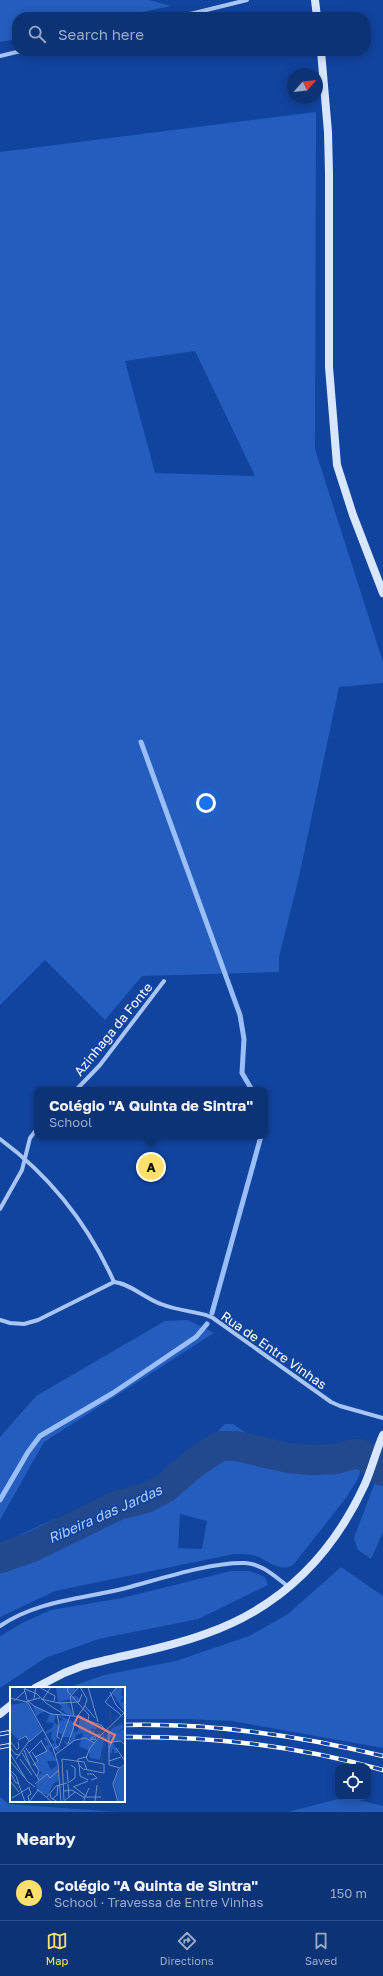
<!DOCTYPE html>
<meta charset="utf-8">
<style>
body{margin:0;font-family:"Golos Text",sans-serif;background:#163b7c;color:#f1f3f6}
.controls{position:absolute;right:12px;bottom:12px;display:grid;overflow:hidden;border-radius:8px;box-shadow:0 2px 10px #0003}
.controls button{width:36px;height:36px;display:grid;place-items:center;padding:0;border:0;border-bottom:1px solid #2d4e89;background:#0d3377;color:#f1f3f6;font:20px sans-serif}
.compass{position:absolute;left:287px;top:68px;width:36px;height:36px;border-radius:50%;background:#0d3377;box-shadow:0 2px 10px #0003;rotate:63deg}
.you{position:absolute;left:206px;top:803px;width:14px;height:14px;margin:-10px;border:3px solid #fff;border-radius:50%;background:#1a73e8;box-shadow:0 0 0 6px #1a73e833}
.badge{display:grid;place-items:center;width:26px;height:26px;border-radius:50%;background:#ffe06c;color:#111;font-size:13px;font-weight:700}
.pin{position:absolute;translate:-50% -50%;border:2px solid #fff;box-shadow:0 1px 4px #0006}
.popup{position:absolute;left:34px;top:1087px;width:234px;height:52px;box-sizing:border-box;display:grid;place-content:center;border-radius:8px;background:#0d3377;filter:drop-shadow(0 1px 3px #0005);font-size:13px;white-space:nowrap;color:#9aaac6}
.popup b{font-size:15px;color:#f1f3f6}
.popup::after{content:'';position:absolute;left:50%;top:100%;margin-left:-8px;border:8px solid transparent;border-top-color:#0d3377}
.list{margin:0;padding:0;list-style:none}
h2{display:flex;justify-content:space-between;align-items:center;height:52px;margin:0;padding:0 16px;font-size:17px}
h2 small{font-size:13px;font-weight:400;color:#9aaac6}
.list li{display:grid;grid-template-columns:26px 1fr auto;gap:12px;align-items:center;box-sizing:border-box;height:56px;padding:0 16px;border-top:1px solid #2d4e89}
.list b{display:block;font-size:15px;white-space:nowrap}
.list p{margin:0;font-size:13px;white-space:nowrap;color:#9aaac6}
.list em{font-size:13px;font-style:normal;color:#9aaac6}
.icon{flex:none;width:22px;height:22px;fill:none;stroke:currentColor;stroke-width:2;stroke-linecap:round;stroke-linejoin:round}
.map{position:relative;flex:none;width:383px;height:1812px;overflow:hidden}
.search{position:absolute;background:#0d3377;box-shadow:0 2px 10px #0003;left:12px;right:12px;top:12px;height:44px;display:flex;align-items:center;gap:10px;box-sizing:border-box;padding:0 14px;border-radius:16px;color:#9aaac6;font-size:15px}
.sheet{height:108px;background:#0d3377}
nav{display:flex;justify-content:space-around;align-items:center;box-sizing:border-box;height:56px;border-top:1px solid #2d4e89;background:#0d3377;font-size:11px;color:#9aaac6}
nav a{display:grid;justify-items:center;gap:2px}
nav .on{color:#ffe06c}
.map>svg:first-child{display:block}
.green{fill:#245dbd;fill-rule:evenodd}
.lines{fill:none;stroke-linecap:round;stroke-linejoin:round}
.stream{stroke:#9abef8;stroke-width:5}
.river{stroke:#22488d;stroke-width:30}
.street{stroke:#a8c5f5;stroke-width:4}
.secondary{stroke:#d8e6fe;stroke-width:8}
.rail-casing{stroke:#fff;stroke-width:4.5}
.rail{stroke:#11449f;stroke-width:3;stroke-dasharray:9;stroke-linecap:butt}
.labels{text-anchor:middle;stroke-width:3.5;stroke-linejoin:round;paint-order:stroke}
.street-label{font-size:13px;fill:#fff;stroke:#11449f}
.water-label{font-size:14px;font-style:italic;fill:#b5cffb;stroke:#11449f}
.inset-river{fill:none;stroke:#22488d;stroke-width:2}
.inset-road{fill:none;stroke:#708fc5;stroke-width:1}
.view{fill:#e67e7e;fill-opacity:0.15;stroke:#e67e7e;stroke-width:2}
.inset-edge{fill:none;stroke:#fff;stroke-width:2}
</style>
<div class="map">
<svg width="383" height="1812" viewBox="0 0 383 1812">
<rect width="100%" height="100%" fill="#11449f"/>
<g class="green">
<path d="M0 0H149L171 6 119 17H17V39L0 42Z"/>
<path d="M316 112 315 449 383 662V683L339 687 299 877 279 957V972L142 976 105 1020 45 960 0 1005V152ZM195 351 255 476 155 473 125 361Z"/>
<path d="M188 1320 214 1333 44 1442 0 1520V1437L36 1396 165 1321Z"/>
<path d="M225 1424H233L255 1439 297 1448 371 1443 357 1480 346 1498 294 1564C281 1574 269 1561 256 1556 250 1554 241 1554 234 1554L55 1591 0 1617V1544L54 1519 73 1520 142 1490 195 1454ZM180 1514 207 1521 202 1549 178 1548Z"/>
<path d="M383 1461V1532L371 1559 358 1550 354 1538Z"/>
<path d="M341 1567 383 1596V1748L232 1721 186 1719H124V1688H67L104 1675 176 1661 249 1636 288 1614Z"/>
<path d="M231 1571H250L265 1577 268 1585 198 1619 99 1639 45 1658 0 1688V1636L24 1622 51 1610 122 1598Z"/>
<path d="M0 1797 8 1804 117 1812H0Z"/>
<path d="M346 1797 383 1806V1812H288Z"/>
</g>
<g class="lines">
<g class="stream">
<path d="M141 742 240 1015 244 1039 242 1073 252 1090"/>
<path d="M212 1313 261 1136"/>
<path d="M0 1500 28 1452 40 1436 113 1393 196 1337 207 1324"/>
</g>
<path class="river" d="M0 1558 32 1547 118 1505 146 1498 165 1488 194 1463 220 1446H237L288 1458 312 1460 336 1459 353 1454H359L365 1456 383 1471"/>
<g class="street">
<path d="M178 17 247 0"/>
<path d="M0 56 21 51"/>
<path d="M76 1090 100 1065 164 981"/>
<path d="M0 1139C50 1176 89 1226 114 1282"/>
<path d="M0 1209 22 1170 30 1138 37 1129"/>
<path d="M0 1320 10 1323 24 1324 38 1320 114 1282C129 1283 146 1299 161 1304 176 1310 191 1311 206 1315L213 1318 331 1402 340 1406 383 1418"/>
<path d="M0 1626C38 1600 83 1599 126 1588 160 1579 211 1562 245 1563 263 1564 275 1577 289 1587"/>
</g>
<g class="secondary">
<path d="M315 0 317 17"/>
<path d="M321 51 328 132 329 174V367L337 465 353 515 383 593"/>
<path d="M35 1688 64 1673 82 1666C123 1655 165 1649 205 1634 280 1608 332 1556 365 1484 372 1468 376 1451 383 1435"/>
<path d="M0 1714 11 1705"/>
</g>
<g class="rail-casing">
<g id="rail">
<path d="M124 1725C212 1723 297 1735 383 1756"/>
<path d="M0 1734 11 1732"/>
<path d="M124 1737C212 1736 298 1746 383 1770"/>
<path d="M0 1747 11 1745"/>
</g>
</g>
<use href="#rail" class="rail"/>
</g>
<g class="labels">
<g class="street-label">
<text transform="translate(113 1029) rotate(-51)" y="5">Azinhaga da Fonte</text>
<text transform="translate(274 1350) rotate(35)" y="5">Rua de Entre Vinhas</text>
</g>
<g class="water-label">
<text transform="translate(105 1514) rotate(-24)" y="5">Ribeira das Jardas</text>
</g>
</g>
<g transform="translate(10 1687)">
<rect width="115" height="115" fill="#11449f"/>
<path d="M46 0H63L66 3 59 9H66L71 13 68 15 65 11V15L60 12 48 15ZM107 0H113L111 8 114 10 110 14 112 16 115 12V25L102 6ZM17 15 32 43 20 54 16 49 8 52 0 45V18ZM46 15 57 16 64 28H56L54 24 50 23 52 19ZM23 19 46 28 44 35 49 39 50 33 55 34 47 28 65 35 64 45 68 44 70 31 82 36 87 41 83 48 85 53 78 51 84 56 88 52 92 53 93 46 95 52V47L102 40 115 34 112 37 114 40 96 55 95 63 93 58 90 73 80 71 78 63 69 59 73 46 66 48 65 53 57 59 53 53 59 56 62 50H51L52 47 47 46 46 57 50 62 47 65 42 57 45 56 41 51 42 44 36 47 35 45 43 40 44 36 36 35 40 27 35 24 26 29ZM115 41V53L103 55 108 66H104V62H102V66L98 65 104 48ZM33 46 42 59 39 61 41 65 44 64 42 67 47 74H37L41 83 47 78 49 93 43 97 38 108 28 105 26 99 29 92 27 89 32 86 24 78 28 75 25 70 36 64 35 60 39 57 33 51 36 50ZM115 78V115H109L104 96 109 83Z" fill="#245dbd"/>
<path class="inset-river" d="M100 23 101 37M81 42 93 46M0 89 10 104M88 97 96 47 102 40 115 35M88 98 94 115"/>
<path class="inset-road" d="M14 0 17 13 24 19 41 27 64 29 91 38 99 47V78L110 81M29 0 45 9 44 14M57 0 58 5 79 28 78 33M78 0 88 35M107 0 95 15 111 28M15 2 27 7 36 16 55 28M100 5 106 18 115 27M0 11 17 15M24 12 26 0M31 12 49 16 69 15 72 7M33 12 41 0M4 14 15 4M17 14 43 61 48 77 51 115M18 14 30 11M75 19 85 31M47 27 49 37 47 50 50 52M64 29 60 10 69 0M67 30 75 19 77 12 70 0M86 50 85 53 80 52 87 48H91M8 53 16 49 19 54M0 54 7 63 9 61 8 55M19 55 33 43M58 57 67 30M0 60 5 67 10 68M16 61 29 84 27 89M99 61 102 55 111 54 115 58M106 61 115 74M43 62 49 59 60 29M14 63 20 78M22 65 28 74 23 78M0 66 17 94 25 100M12 66 29 93M19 66 32 53M45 68 65 53 76 51 84 56M25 70 37 64 31 54M76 71 80 61 91 48 114 26M6 72 19 54M10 72 22 88M0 74 15 91M99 74 111 70M69 78 73 82 94 86V77L78 74 76 70 68 72V74L69 78 70 87V89L78 93M0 83 6 89 15 115M57 83 58 95M0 85 6 96H9M77 87H83L87 91 81 93M0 94 9 105M58 96 65 91V81L61 78M25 97 37 87 40 91 49 83M58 97 59 110M63 100 78 94M64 100 76 109M19 101 21 107 18 109 19 114M27 102 42 115M54 104 62 103 73 110H91M40 107 41 111 48 115M37 110 46 99 57 96M2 111 20 100M42 112 47 108 48 98M54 113 52 72 74 75 77 83M20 114 28 103M53 115 65 105M73 115 79 101M85 115 87 98M108 115 103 97 108 83 115 77"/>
<path class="view" d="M68 29 105 48 101 56 64 37Z"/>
<rect width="115" height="115" class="inset-edge"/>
</g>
</svg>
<div class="controls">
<button><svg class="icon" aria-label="locate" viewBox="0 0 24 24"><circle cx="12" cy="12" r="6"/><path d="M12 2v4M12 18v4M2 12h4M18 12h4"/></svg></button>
</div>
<svg class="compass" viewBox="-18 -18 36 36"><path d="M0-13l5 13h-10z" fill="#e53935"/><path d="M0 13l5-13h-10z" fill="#9aaac6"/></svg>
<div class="you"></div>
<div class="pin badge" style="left:151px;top:1167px">A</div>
<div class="popup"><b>Colégio &quot;A Quinta de Sintra&quot;</b>School</div>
<div class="search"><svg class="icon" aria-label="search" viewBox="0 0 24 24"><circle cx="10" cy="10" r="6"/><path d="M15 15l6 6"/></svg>Search here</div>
</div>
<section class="sheet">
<h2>Nearby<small></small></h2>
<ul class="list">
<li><span class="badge">A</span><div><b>Colégio &quot;A Quinta de Sintra&quot;</b><p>School · Travessa de Entre Vinhas</p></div><em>150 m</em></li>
</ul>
</section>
<nav>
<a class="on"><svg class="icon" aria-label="map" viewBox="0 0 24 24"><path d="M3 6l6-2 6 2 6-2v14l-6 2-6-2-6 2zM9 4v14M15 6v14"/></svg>Map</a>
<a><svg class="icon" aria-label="directions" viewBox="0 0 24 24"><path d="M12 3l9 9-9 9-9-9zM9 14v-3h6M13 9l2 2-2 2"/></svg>Directions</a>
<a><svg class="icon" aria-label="saved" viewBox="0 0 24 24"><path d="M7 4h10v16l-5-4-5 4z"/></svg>Saved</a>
</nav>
